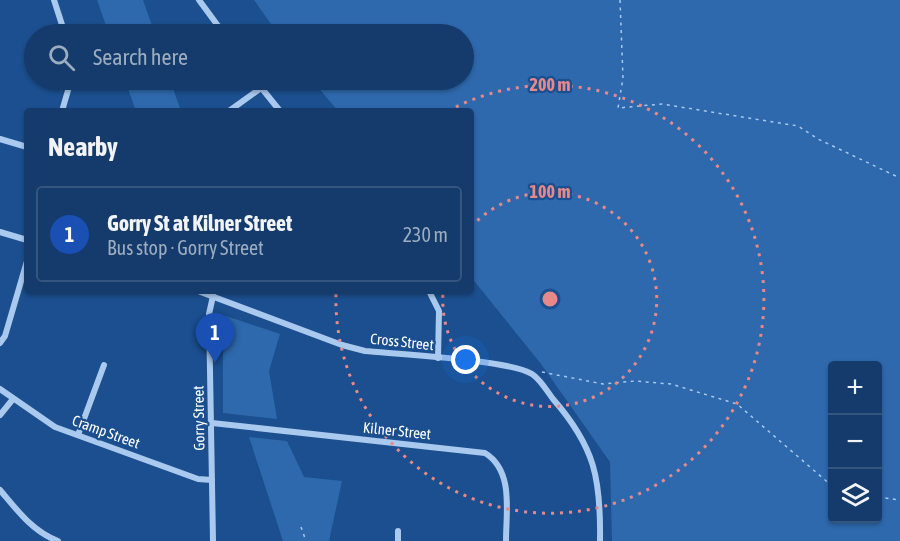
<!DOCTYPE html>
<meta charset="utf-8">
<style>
body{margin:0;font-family:"Asap Condensed",sans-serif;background:#214673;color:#f1f3f6}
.controls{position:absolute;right:18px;bottom:18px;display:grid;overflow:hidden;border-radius:6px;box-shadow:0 2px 4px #0004}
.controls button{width:54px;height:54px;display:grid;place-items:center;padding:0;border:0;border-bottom:2px solid #33557e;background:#143b6b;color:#f1f3f6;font:30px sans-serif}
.you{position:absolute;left:466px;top:360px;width:21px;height:21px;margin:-15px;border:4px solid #fff;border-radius:50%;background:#1a73e8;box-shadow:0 0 0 9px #1a73e833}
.badge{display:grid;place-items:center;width:39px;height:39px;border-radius:50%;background:#ea580c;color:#fff;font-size:20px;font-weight:700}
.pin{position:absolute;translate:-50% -50px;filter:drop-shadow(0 2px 3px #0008)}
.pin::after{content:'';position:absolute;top:32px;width:21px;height:18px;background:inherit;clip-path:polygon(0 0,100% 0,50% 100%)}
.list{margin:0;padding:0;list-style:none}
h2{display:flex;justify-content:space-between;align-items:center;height:78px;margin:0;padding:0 24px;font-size:26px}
h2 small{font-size:20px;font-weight:400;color:#9dadc1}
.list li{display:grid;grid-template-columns:39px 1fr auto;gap:18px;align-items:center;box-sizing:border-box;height:96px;margin:0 12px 12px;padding:0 12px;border:2px solid #33557e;border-radius:6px}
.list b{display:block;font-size:22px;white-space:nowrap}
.list p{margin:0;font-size:20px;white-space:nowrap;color:#9dadc1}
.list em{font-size:20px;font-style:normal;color:#9dadc1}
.icon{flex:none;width:33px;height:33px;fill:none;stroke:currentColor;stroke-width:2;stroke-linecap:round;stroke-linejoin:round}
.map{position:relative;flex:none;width:900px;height:541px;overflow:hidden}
.search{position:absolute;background:#143b6b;box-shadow:0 2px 4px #0004;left:24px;top:24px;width:450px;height:66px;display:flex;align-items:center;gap:15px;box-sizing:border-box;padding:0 21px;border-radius:33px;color:#9dadc1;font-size:22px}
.panel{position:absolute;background:#143b6b;box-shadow:0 2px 4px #0004;left:24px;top:108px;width:450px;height:186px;border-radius:6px}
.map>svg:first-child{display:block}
.green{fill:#2e69ad;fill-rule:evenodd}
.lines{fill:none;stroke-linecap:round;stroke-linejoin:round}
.path{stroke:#a9c9ee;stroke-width:1.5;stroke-dasharray:3 4.5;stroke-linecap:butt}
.street{stroke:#a9c9ee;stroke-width:6}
.ring{fill:none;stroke:#e88989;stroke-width:3;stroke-dasharray:3 6}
.labels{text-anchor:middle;stroke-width:4.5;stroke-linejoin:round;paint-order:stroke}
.street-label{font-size:15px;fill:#fff;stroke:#1b4f8f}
.centre{fill:#e88989;stroke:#1b4f8f;stroke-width:3}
.ring-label{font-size:18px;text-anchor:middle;font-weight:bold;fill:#e88989;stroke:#1b4f8f;stroke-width:4.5;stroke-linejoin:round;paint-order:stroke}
</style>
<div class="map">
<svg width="900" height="541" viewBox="0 0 900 541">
<rect width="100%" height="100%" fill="#1b4f8f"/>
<g class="green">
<path d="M97 0H143L155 34H109Z"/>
<path d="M254 0H900V541H612L610 462 541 364 471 277V111H338L312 80H464V34H278ZM832 366H878V518H832Z"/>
<path d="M125 80H170L181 111H136Z"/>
<path d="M226 316 280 334 269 371 277 419 223 413V318Z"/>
<path d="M249 437 287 441 304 477 342 481 329 541H283Z"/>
</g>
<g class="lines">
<g class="path">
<path d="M620 0 623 78 618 108 662 104 798 126 818 139 900 178"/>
<path d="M542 372 603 384 635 381 671 384 737 404 832 486"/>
<path d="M878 497 900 500"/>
<path d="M301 527 306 541"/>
</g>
<g class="street">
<path d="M54 0 65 34"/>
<path d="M199 0 224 34"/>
<path d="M255 80 280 111"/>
<path d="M62 111 71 80"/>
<path d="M229 111 261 88"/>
<path d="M0 139 27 147"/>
<path d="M0 232 27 240"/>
<path d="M198 291 342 345 365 351C397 354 511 360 532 374 540 379 547 391 553 399 595 447 601 479 600 541"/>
<path d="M429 291 439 311 438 358"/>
<path d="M213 296 209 314 213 541"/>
<path d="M0 343 5 336 27 261"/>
<path d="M0 389 55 427 198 479 212 480"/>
<path d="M0 415 13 399"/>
<path d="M212 423 485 453C514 471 506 511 506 541"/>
<path d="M78 435 104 365"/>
<path d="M0 490C17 510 33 532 58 541"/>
<path d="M398 531V541"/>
</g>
</g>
<g class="ring">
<path d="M471 227A107 107 0 1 1 443 292"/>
<path d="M448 111A214 214 0 1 1 336 292"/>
</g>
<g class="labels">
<g class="street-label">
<text transform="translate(402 342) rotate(6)" y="5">Cross Street</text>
<text transform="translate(199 418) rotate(-91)" y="5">Gorry Street</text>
<text transform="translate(397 431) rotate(6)" y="5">Kilner Street</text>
<text transform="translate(106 432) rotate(20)" y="5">Cramp Street</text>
</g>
</g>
<circle cx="550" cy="299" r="9" class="centre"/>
<g class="ring-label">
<text x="550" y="91">200 m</text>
<text x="550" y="198">100 m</text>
</g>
</svg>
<div class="controls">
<button>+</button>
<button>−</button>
<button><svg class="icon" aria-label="layers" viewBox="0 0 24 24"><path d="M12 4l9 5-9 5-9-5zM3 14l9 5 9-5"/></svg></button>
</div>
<div class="you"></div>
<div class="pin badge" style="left:215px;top:363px;background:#1a4fb4">1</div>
<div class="search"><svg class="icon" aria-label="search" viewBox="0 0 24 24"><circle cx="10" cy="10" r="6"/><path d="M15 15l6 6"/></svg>Search here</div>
<section class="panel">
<h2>Nearby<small></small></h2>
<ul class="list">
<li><span class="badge" style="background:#1a4fb4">1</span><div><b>Gorry St at Kilner Street</b><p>Bus stop · Gorry Street</p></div><em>230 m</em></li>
</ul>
</section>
</div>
